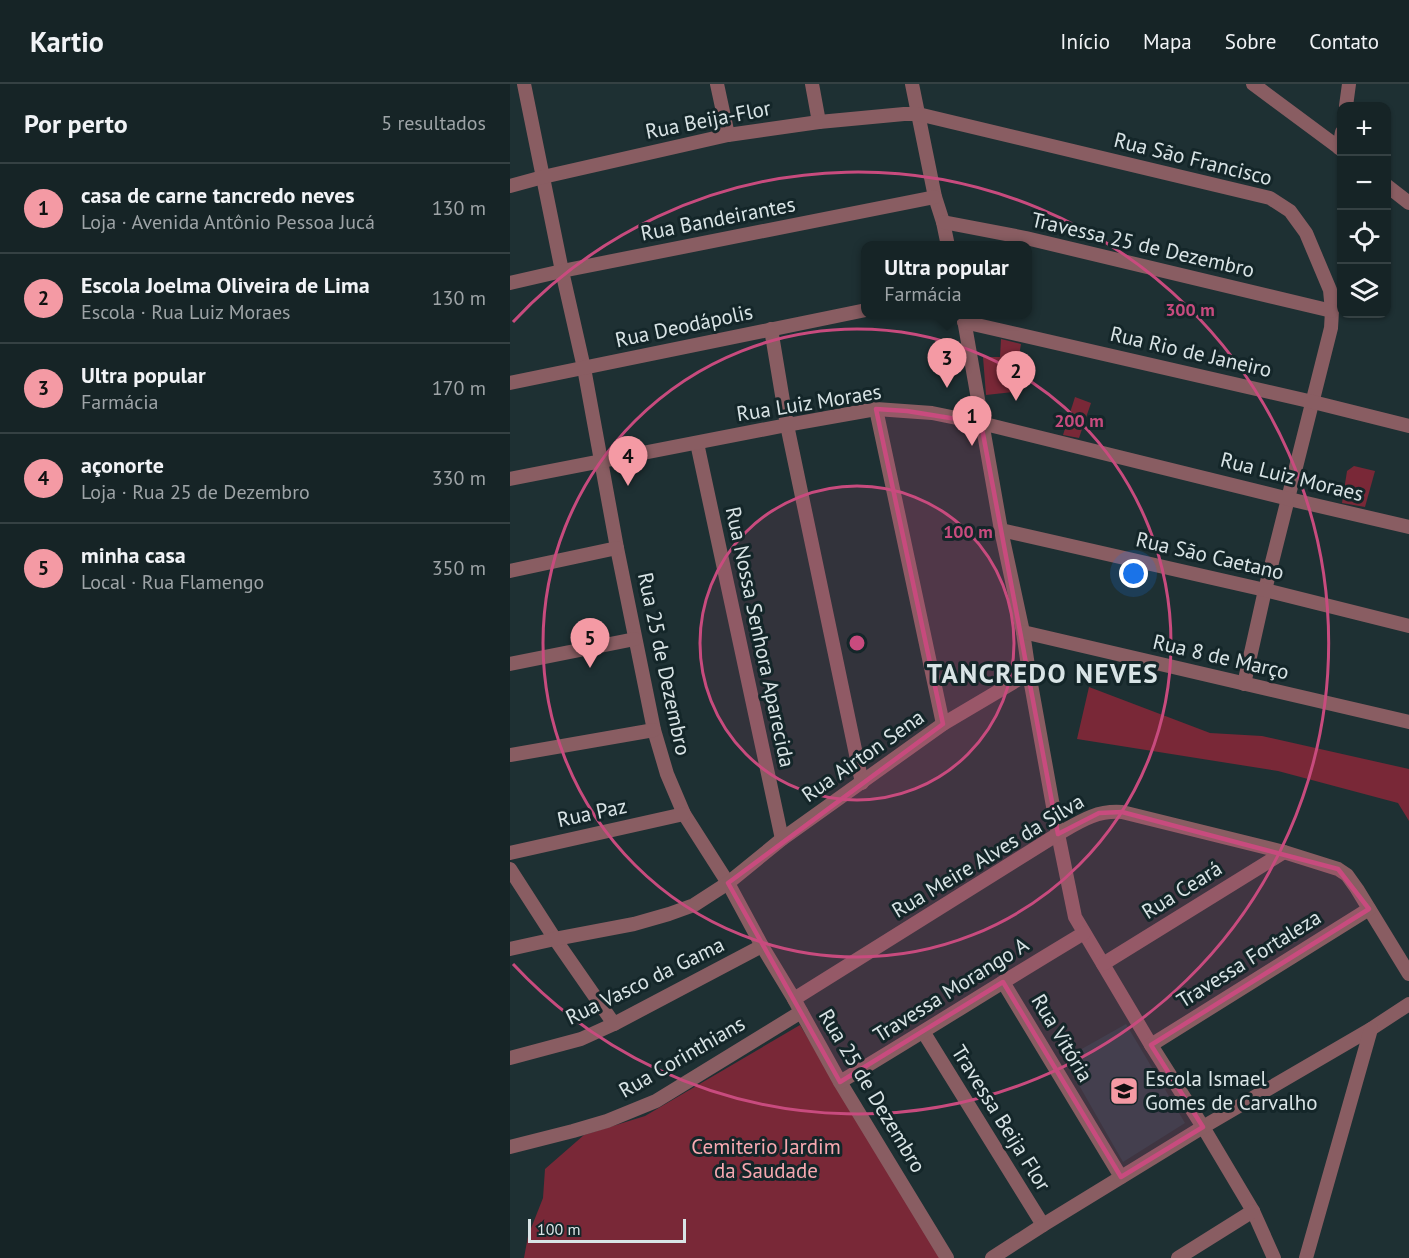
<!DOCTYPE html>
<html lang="pt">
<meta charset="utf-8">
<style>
body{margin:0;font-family:"PT Sans",sans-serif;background:#1f2c2e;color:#f1f3f6}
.controls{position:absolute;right:18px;top:18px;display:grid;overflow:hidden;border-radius:12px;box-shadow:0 2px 4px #0004}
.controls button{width:54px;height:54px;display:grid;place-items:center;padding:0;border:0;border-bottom:2px solid #354143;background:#162426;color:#f1f3f6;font:30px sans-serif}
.scale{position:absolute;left:18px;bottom:15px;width:158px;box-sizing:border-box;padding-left:6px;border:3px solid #d9e4e6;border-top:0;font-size:16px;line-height:21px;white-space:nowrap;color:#d9e4e6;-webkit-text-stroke:4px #142629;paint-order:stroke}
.you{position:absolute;left:624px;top:490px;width:21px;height:21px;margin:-15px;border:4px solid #fff;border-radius:50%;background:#1a73e8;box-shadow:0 0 0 9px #1a73e833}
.badge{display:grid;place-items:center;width:39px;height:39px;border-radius:50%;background:#f49aa4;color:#111;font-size:20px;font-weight:700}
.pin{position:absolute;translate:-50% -50px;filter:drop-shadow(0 2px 3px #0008)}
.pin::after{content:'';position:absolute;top:32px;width:21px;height:18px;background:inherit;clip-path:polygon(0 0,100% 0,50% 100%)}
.popup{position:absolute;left:351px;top:157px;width:171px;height:78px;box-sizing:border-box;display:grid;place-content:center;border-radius:12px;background:#162426;filter:drop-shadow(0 2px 4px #0005);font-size:20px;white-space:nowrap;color:#9ea4a7}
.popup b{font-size:22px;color:#f1f3f6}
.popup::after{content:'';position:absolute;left:50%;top:100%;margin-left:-12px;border:12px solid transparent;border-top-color:#162426}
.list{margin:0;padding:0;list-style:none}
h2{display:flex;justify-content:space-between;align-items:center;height:78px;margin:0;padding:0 24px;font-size:26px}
h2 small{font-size:20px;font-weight:400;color:#9ea4a7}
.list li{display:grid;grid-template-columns:39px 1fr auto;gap:18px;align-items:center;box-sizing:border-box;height:90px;padding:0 24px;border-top:2px solid #354143}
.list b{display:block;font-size:22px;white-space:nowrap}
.list p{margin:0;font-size:20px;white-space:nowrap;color:#9ea4a7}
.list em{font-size:20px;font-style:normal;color:#9ea4a7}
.icon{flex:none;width:33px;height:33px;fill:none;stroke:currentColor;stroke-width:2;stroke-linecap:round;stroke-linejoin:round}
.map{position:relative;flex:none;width:899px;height:1174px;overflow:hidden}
header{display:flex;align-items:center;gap:36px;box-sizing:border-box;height:84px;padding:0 30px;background:#162426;border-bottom:2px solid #354143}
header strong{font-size:28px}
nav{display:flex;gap:33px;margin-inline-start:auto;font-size:21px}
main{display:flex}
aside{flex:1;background:#162426}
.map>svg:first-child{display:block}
.built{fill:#233d43}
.green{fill:#792837}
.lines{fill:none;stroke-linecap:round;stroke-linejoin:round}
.minor{stroke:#895d62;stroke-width:14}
.marked{fill:#c84b7e;fill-opacity:0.2;stroke:#c84b7e;stroke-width:4.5;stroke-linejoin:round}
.ring{fill:none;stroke:#c84b7e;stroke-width:3}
.labels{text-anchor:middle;stroke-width:6;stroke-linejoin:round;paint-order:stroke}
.street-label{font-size:21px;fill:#d9e4e6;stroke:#142629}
.poi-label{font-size:21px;fill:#d9e4e6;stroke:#142629;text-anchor:start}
.park-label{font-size:21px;fill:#f7a8b0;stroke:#142629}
.district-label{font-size:27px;font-weight:bold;letter-spacing:1.5px;fill:#d9e4e6;stroke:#142629}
.centre{fill:#c84b7e;stroke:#142629;stroke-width:3}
.ring-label{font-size:18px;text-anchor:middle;font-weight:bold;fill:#c84b7e;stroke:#142629;stroke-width:6;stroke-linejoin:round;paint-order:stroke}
</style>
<header>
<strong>Kartio</strong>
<nav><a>Início</a><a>Mapa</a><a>Sobre</a><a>Contato</a></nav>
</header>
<main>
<aside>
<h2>Por perto<small>5 resultados</small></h2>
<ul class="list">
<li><span class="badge">1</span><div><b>casa de carne tancredo neves</b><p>Loja · Avenida Antônio Pessoa Jucá</p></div><em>130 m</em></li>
<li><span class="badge">2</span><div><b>Escola Joelma Oliveira de Lima</b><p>Escola · Rua Luiz Moraes</p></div><em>130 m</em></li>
<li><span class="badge">3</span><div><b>Ultra popular</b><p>Farmácia</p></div><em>170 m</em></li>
<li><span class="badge">4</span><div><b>açonorte</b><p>Loja · Rua 25 de Dezembro</p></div><em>330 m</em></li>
<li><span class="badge">5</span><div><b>minha casa</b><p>Local · Rua Flamengo</p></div><em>350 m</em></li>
</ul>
</aside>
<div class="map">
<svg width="899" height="1174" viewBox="0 0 899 1174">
<rect width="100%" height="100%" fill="#1e3033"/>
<path class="built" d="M616 940 675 1039 613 1078 554 975Z"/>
<g class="green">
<path d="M491 255 511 260 503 308 476 311 473 273H490Z"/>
<path d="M565 313 581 319 569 354 553 351Z"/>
<path d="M844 382 865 387 855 423 832 419 837 387Z"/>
<path d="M579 603 700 649 752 652 899 685V737L888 719 768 687 567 655Z"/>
<path d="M290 941 430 1174H14L18 1152 33 1114 35 1085 74 1051 135 1032Z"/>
</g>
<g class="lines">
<g class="minor">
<path d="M14 0 52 187 74 284 107 464 144 646 157 690 174 730 218 799 252 862 284 915 330 998 437 1174"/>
<path d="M207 0 218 51"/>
<path d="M302 0 309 38"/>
<path d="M402 0 425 113 433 138 438 162"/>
<path d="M743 0 832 66"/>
<path d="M836 22 839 0"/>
<path d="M829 64 832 48"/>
<path d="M876 101 899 119"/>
<path d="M0 102 33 93 218 51 309 38 394 30H408L760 114 780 127 796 149 820 206 822 227 821 244 755 506 734 600"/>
<path d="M433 138 516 154 822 227"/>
<path d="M0 199 52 187 425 113"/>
<path d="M453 230 491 446 513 548 519 589 548 750 565 833 641 961 693 1043 743 1127 764 1174"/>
<path d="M454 238 803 318 899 342"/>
<path d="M261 245 277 341 352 699"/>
<path d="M0 299 356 226"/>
<path d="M366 325 433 640"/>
<path d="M187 359 272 755"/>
<path d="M0 395 277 341 366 325 422 329 471 339 779 415 899 443"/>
<path d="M491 446 755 506 899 542"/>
<path d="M0 487 107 464"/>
<path d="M513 548 899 638"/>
<path d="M0 580 125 555"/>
<path d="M0 671 144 646"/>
<path d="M0 769 174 730"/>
<path d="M0 785 45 855 104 940"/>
<path d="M0 865 45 855 124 840 159 830 184 821 218 799 272 755 433 640 519 589"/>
<path d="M593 880 774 768"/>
<path d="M493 898 611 1093"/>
<path d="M284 915 548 750C569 738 586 726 612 728L774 768 828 785 837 791 847 805 899 890"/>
<path d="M414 949 533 1141"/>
<path d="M641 961 859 825"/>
<path d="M0 974 71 955 104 940 252 862"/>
<path d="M330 998C412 949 492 898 574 849"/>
<path d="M0 1063 63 1047 97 1037 146 1017 291 928"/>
<path d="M482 1174 533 1141 693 1043 861 945 899 920"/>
<path d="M668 1174 743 1127"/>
<path d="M796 1174 861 945"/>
</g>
</g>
<path class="marked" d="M366 325 397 327 471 339 548 750 589 729 612 728 828 785 859 825 641 961 693 1043 611 1093 493 898 330 998 218 799 433 640Z"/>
<circle cx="347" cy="559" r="157" fill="#c84b7e" fill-opacity=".12"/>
<g class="ring">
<circle cx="347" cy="559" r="157"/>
<circle cx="347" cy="559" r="314"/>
<path d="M3 238A471 471 0 1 1 3 880"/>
</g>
<defs>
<g id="school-square" transform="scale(1.5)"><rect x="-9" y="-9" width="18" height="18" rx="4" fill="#f49aa4" stroke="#142629"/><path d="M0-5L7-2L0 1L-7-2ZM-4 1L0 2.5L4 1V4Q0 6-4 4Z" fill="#111"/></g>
</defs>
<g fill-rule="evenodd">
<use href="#school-square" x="614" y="1007"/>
</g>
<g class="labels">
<g class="street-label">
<text transform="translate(198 36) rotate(-11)" y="7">Rua Beija-Flor</text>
<text transform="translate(683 75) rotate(14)" y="7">Rua São Francisco</text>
<text transform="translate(208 135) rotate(-11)" y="7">Rua Bandeirantes</text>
<text transform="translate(633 161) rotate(13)" y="7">Travessa 25 de Dezembro</text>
<text transform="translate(174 242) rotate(-12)" y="7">Rua Deodápolis</text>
<text transform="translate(681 268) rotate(13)" y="7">Rua Rio de Janeiro</text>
<text transform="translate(299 319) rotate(-9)" y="7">Rua Luiz Moraes</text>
<text transform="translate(782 393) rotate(14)" y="7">Rua Luiz Moraes</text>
<text transform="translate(700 472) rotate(13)" y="7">Rua São Caetano</text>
<text transform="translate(250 553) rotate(78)" y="7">Rua Nossa Senhora Aparecida</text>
<text transform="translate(711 573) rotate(13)" y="7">Rua 8 de Março</text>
<text transform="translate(154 580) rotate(78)" y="7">Rua 25 de Dezembro</text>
<text transform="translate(353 672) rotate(-35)" y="7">Rua Airton Sena</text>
<text transform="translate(82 729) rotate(-12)" y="7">Rua Paz</text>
<text transform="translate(478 772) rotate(-31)" y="7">Rua Meire Alves da Silva</text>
<text transform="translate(672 806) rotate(-32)" y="7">Rua Ceará</text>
<text transform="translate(739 875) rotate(-32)" y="7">Travessa Fortaleza</text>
<text transform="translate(135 897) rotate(-26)" y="7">Rua Vasco da Gama</text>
<text transform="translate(441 906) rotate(-32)" y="7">Travessa Morango A</text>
<text transform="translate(552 954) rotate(59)" y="7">Rua Vitória</text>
<text transform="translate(172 973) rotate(-30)" y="7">Rua Corinthians</text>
<text transform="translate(362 1007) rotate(59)" y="7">Rua 25 de Dezembro</text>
<text transform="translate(491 1034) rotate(58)" y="7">Travessa Beija Flor</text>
</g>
<g class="poi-label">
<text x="635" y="1002">Escola Ismael<tspan x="635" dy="24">Gomes de Carvalho</tspan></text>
</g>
<g class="park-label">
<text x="256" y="1070">Cemiterio Jardim<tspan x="256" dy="24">da Saudade</tspan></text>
</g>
<g class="district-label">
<text x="533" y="599">TANCREDO NEVES</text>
</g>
</g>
<circle cx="347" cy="559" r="9" class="centre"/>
<g class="ring-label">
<text x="680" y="232">300 m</text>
<text x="569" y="343">200 m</text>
<text x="458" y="454">100 m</text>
</g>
</svg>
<div class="controls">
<button>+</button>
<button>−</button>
<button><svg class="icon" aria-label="locate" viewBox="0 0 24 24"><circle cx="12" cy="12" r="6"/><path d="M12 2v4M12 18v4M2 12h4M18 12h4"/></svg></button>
<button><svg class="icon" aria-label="layers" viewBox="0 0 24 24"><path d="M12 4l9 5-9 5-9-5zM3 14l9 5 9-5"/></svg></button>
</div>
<div class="scale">100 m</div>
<div class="you"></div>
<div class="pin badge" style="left:462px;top:362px">1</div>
<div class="pin badge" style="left:506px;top:317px">2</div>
<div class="pin badge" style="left:437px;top:304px">3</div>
<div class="popup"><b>Ultra popular</b>Farmácia</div>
<div class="pin badge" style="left:118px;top:402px">4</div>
<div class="pin badge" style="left:80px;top:584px">5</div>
</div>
</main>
